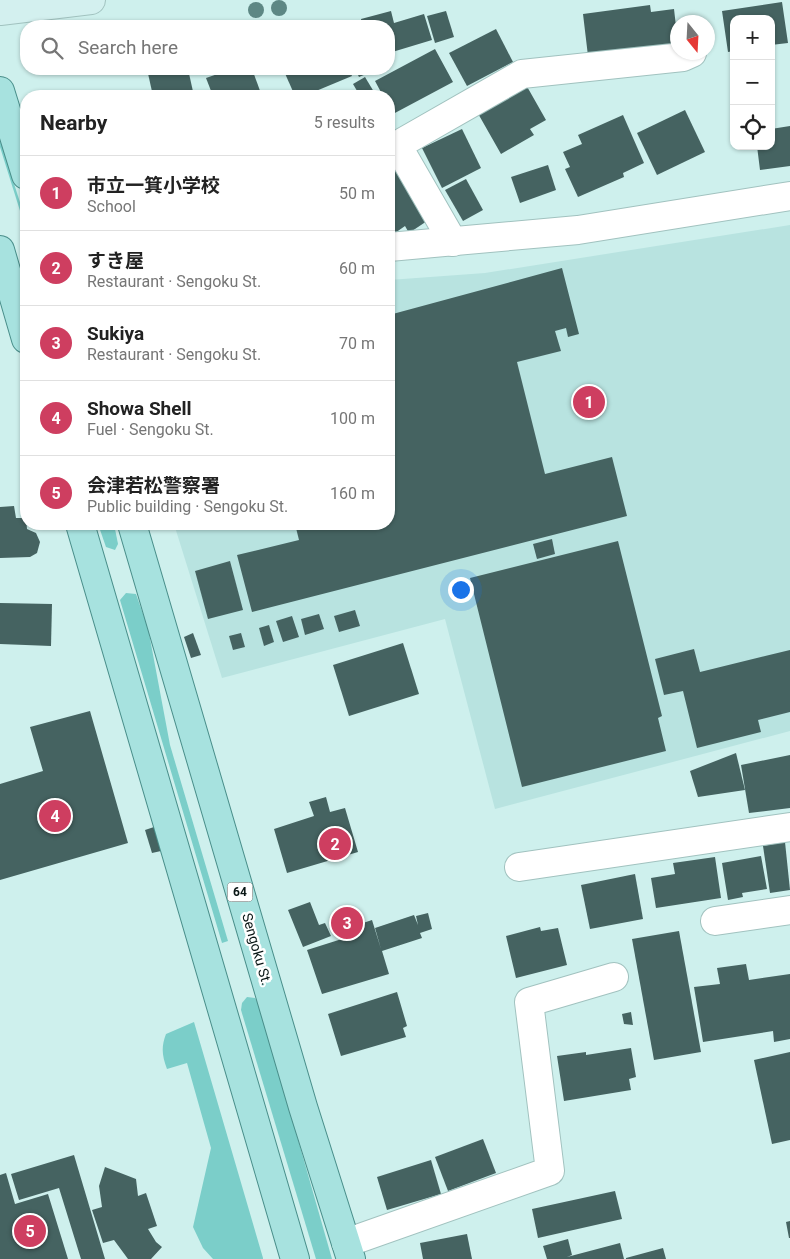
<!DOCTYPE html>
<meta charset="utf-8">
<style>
body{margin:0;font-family:Roboto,"Noto Sans JP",sans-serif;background:#f6f6f6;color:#222}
.controls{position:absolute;right:15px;top:15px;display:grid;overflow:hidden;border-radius:10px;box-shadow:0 1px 4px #0004}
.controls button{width:45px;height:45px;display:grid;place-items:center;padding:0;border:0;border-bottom:1px solid #e0e0e0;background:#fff;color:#222;font:25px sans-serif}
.compass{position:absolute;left:670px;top:15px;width:45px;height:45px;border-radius:50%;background:#fff;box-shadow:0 1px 4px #0004;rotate:162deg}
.you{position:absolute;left:460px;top:589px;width:18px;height:18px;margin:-12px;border:4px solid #fff;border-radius:50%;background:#1a73e8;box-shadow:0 0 0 8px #1a73e833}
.badge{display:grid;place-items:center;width:32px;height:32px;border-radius:50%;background:#ce3e60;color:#fff;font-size:16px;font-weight:700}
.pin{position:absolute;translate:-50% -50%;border:2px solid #fff;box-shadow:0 1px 5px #0006}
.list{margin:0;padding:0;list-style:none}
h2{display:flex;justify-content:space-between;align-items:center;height:65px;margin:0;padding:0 20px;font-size:21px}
h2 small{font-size:16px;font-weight:400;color:#767676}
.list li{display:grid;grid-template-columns:32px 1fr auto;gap:15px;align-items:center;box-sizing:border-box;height:75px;padding:0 20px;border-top:1px solid #e0e0e0}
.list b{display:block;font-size:19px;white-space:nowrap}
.list p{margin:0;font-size:16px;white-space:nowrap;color:#767676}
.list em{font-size:16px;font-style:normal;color:#767676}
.icon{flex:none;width:28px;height:28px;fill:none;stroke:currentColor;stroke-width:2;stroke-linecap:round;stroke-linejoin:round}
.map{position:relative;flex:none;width:790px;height:1259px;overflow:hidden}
.search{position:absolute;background:#fff;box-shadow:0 1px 4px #0004;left:20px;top:20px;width:375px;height:55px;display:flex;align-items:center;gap:12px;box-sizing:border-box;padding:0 18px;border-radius:20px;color:#767676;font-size:19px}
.panel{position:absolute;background:#fff;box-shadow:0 1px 4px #0004;left:20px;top:90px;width:375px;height:440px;border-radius:20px}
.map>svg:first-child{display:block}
.built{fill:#b8e3e0}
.green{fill:#7bcec9}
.building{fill:#456361}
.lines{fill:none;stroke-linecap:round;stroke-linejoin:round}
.street-casing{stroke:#a1c2bf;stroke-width:30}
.secondary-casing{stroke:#a1c2bf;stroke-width:30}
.primary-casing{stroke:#498e8a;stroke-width:30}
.street{stroke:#fff;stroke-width:28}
.secondary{stroke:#d3f0ef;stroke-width:28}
.primary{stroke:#a7e2df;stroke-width:28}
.tree{fill:#5d8784}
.labels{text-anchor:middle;stroke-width:5;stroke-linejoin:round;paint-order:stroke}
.shield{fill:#fff;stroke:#535c5b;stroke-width:1}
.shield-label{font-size:12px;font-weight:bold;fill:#091615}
.street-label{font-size:14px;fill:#091615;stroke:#fff}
</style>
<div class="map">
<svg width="790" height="1259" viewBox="0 0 790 1259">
<rect width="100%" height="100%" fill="#cef0ed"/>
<path class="built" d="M790 225V731L495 809 445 619 222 678 174 524H389V280L485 273Z"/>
<g class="green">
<path d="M0 140 26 221V230L0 147Z"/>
<path d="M98 524H114L118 544 115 550 106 547Z"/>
<path d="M126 593 136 594 148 628 170 745 228 941 222 943 120 600Z"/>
<path d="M247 997 255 998 260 1006 332 1259H316L241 1010 242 1003Z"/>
<path d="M194 1022 263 1258V1259H213L203 1248 193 1227 211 1148 187 1063 167 1069C162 1056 161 1047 166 1034Z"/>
</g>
<g class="building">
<path d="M782 2 788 43 771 45V19H734V51L728 52 722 11Z"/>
<path d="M650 5 651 12 674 9 678 44 588 56 583 14Z"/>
<path d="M391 11 394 23 424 14 432 40 389 53V26H362L361 19Z"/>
<path d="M446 11 454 37 435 43 427 16Z"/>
<path d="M496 29 513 62 467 86 449 53Z"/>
<path d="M435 49 453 82 393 114 389 107V96H383L375 81Z"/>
<path d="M147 69H188L194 96H153Z"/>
<path d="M232 69H252L262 96H213L206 78Z"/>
<path d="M283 69H349L352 76 304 96H295Z"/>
<path d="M355 69H370L371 72 359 77Z"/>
<path d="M365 77 374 92 367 96H360L353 84Z"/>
<path d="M525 83 546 120 530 129 534 135 501 154 476 110Z"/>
<path d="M685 110 705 152 657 175 637 133Z"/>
<path d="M623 115 644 163 623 173 624 177 578 197 565 169 570 167 563 152 582 144 578 135Z"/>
<path d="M790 126V166L760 170 757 146H771V129Z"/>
<path d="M462 129 481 168 442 188 422 148Z"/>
<path d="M396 163 430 219 409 233 405 226 395 233 389 224V167Z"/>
<path d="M548 165 556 190 520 203 511 177Z"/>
<path d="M466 179 483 210 463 221 445 190Z"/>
<path d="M562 268 579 334 568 337 566 328 555 331 561 351 517 362 545 474 612 457 627 516 252 612 237 555 299 540 295 524H389V315Z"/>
<path d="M14 506 16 518H26L27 529 36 533 40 542 37 553 30 557 0 558V507Z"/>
<path d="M552 539 555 554 537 559 533 544Z"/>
<path d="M618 541 662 716 658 718 666 751 522 787 470 578Z"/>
<path d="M230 561 243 610 208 619 195 571Z"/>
<path d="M0 603 52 604 51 646 0 644Z"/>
<path d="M355 610 360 626 339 632 334 616Z"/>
<path d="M319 614 324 629 305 635 301 619Z"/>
<path d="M292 616 299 637 283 642 276 621Z"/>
<path d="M269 625 274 642 264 646 259 628Z"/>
<path d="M193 633 201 655 191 658 184 637Z"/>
<path d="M241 633 245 647 233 650 229 636Z"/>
<path d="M403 643 419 694 349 716 333 665Z"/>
<path d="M694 649 700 672 790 650V712L758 720 761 732 697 748 683 691 664 695 655 659Z"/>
<path d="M90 711 128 843 0 880V784L43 771 30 727Z"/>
<path d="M736 753 745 790 698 797 690 771Z"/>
<path d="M790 755V808L749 813 741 765Z"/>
<path d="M326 797 330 812 345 808 358 852 287 873 274 829 314 816 309 802Z"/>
<path d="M154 827 161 851 152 853 145 830Z"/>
<path d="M785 842 790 890 770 893 763 846Z"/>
<path d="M761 856 767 889 742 893 743 897 728 900 722 863Z"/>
<path d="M715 857 721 898 656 908 651 878 675 874 673 863Z"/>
<path d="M635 874 643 919 590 929 581 885Z"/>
<path d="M310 902 319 925 325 923 331 936 303 947 288 910Z"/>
<path d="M428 913 432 929 420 933 422 938 382 951 389 974 322 994 307 950 345 938 342 930 372 920 381 949 375 928 414 915 418 925 416 916Z"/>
<path d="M540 927 541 931 558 928 567 965 516 978 506 936Z"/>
<path d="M679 931 701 1052 654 1060 632 939Z"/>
<path d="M746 964 749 980 790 974V1039L774 1042 773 1031 703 1042 694 987 720 984 717 968Z"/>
<path d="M397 992 407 1026 403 1028 406 1037 341 1056 328 1014Z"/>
<path d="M631 1012 633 1025 624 1024 622 1014Z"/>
<path d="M631 1048 636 1077 629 1079 631 1090 564 1101 557 1056 586 1052V1055Z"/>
<path d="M790 1052V1140L772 1144 754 1060Z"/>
<path d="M483 1139 496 1173 448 1191 435 1157Z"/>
<path d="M74 1155 105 1259H81L59 1188 19 1200 11 1174Z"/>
<path d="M431 1160 441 1194 387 1210 377 1177Z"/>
<path d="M105 1167 136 1179 138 1196 146 1193 157 1226 148 1229 156 1242 162 1247 151 1259H128L114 1240 103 1243 92 1210 102 1207 99 1186Z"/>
<path d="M6 1173 15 1204 48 1194 68 1259H0V1175Z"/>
<path d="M615 1191 622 1219 538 1238 532 1209Z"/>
<path d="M790 1221V1238H789L786 1222Z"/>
<path d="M467 1234 472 1259H423L420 1243Z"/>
<path d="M568 1239 572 1255 567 1257 620 1243 624 1259H547L543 1246Z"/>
<path d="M663 1248 666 1259H626V1258Z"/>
</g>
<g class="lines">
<g class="street-casing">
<g id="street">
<path d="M453 242 400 150 403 142 522 74 683 57 692 53"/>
<path d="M389 247 578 230 790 196"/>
<path d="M519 867 790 827"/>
<path d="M715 921 790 910"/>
<path d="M346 1243 550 1171 529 1002 614 977"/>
</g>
</g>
<g class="secondary-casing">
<path id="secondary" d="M0 11 91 0"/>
</g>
<g class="primary-casing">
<g id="primary">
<path d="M0 91 26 175"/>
<path d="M0 250 26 339"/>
<path d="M80 524 295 1259"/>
<path d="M132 524 303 1107 351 1259"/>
</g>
</g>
<use href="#street" class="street"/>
<use href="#secondary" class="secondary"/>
<use href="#primary" class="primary"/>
</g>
<g class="tree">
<circle cx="279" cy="8" r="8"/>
<circle cx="256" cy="10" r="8"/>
</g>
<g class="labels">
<rect class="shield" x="227.5" y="882.5" width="25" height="19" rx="4"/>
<g class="shield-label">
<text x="240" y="896">64</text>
</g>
<g class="street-label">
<text transform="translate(257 949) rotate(74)" y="5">Sengoku St.</text>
</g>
</g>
</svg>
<div class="controls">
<button>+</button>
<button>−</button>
<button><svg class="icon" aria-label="locate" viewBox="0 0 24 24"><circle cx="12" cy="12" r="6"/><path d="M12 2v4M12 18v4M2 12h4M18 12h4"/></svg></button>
</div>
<svg class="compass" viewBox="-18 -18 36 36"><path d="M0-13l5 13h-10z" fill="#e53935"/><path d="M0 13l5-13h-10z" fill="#767676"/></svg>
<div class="you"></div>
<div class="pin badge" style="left:589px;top:402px">1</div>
<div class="pin badge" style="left:335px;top:844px">2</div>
<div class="pin badge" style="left:347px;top:923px">3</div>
<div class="pin badge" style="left:55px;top:816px">4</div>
<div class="pin badge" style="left:30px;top:1231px">5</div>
<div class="search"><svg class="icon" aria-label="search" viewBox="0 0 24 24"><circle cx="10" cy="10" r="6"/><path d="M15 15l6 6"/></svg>Search here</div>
<section class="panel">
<h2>Nearby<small>5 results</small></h2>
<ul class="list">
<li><span class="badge">1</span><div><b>市立一箕小学校</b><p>School</p></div><em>50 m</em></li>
<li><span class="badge">2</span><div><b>すき屋</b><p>Restaurant · Sengoku St.</p></div><em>60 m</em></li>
<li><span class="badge">3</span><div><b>Sukiya</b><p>Restaurant · Sengoku St.</p></div><em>70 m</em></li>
<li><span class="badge">4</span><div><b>Showa Shell</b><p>Fuel · Sengoku St.</p></div><em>100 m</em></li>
<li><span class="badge">5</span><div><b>会津若松警察署</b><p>Public building · Sengoku St.</p></div><em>160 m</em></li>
</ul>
</section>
</div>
